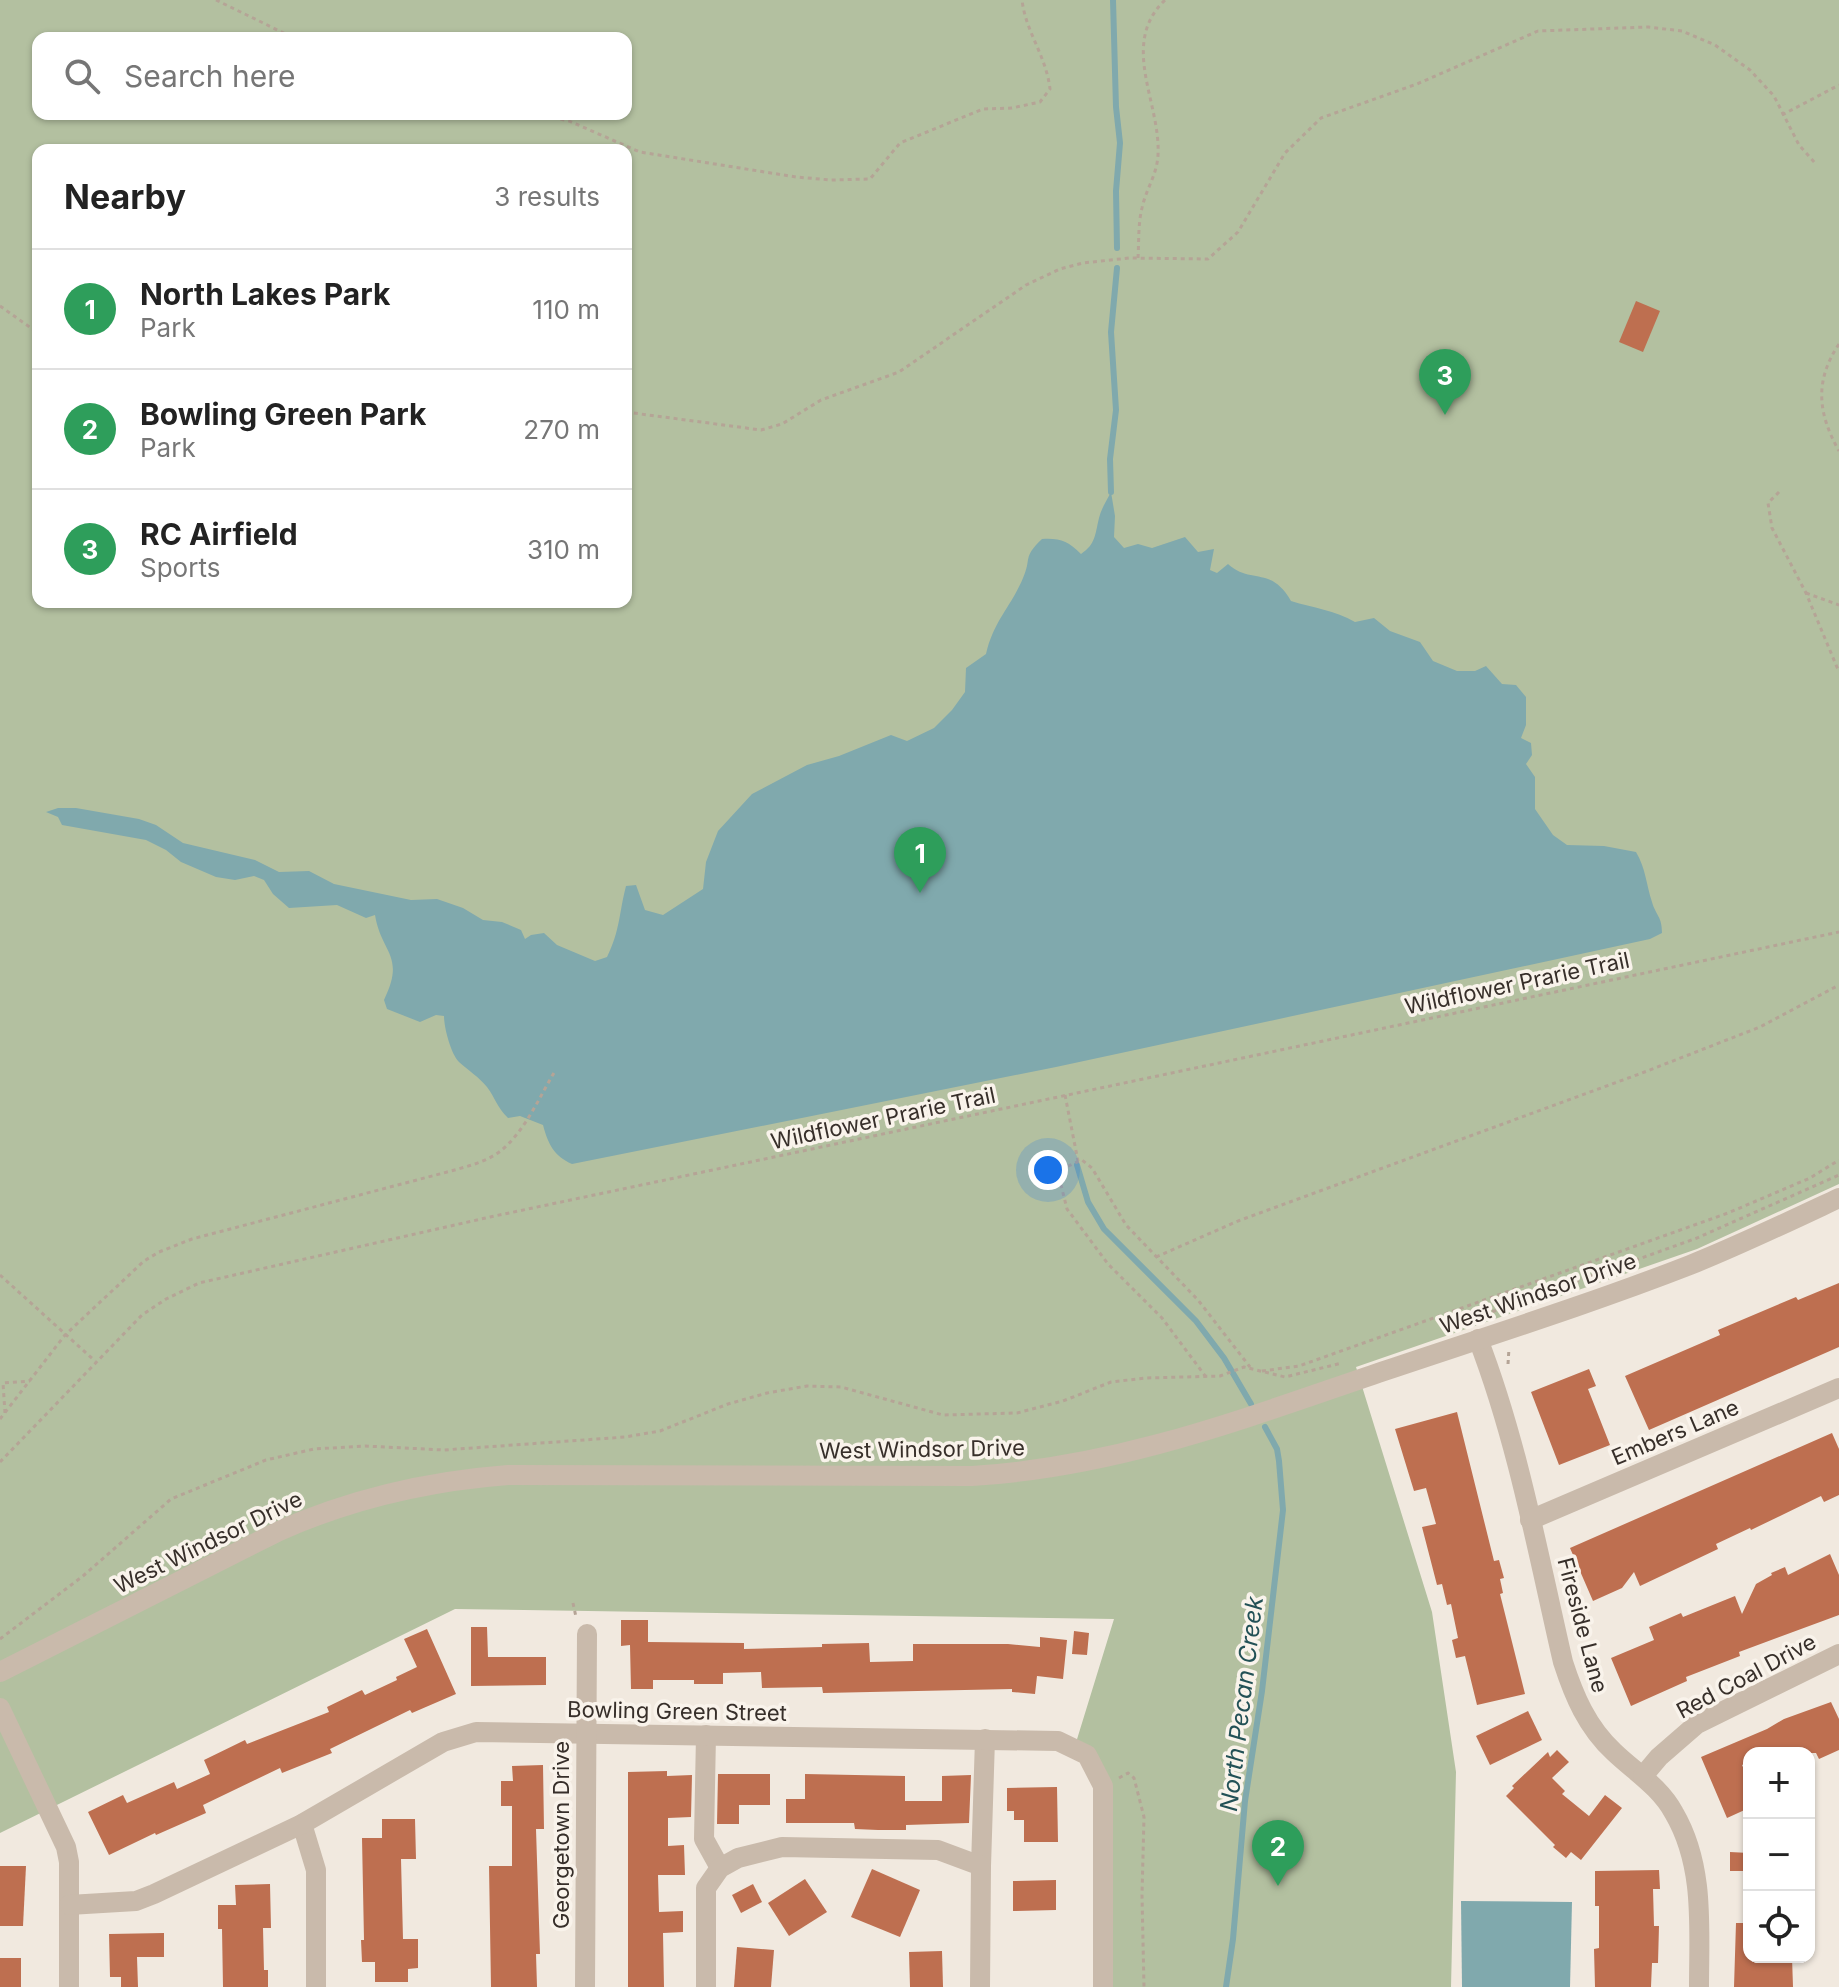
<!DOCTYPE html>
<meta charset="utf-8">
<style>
body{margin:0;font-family:Inter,sans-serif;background:#f2f2f2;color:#222}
.controls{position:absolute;right:24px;bottom:24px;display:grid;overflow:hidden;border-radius:16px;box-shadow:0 2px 6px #0004}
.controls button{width:72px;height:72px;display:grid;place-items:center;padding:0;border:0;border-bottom:2px solid #e0e0e0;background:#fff;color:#222;font:40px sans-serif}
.you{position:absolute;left:1048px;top:1170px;width:28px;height:28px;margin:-20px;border:6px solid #fff;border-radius:50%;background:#1a73e8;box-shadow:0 0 0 12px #1a73e833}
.badge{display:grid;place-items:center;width:52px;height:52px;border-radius:50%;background:#225156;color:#fff;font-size:26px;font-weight:700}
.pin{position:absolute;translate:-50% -66px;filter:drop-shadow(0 2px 4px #0008)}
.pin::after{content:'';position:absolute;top:42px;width:28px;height:24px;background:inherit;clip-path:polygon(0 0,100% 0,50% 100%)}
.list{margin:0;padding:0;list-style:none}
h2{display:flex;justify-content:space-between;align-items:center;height:104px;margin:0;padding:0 32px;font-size:34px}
h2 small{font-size:26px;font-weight:400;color:#767676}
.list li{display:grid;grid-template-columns:52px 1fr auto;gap:24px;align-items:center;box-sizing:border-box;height:120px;padding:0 32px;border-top:2px solid #e0e0e0}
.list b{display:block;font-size:30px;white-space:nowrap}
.list p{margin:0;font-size:26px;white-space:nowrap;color:#767676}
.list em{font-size:26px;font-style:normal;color:#767676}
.icon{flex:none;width:44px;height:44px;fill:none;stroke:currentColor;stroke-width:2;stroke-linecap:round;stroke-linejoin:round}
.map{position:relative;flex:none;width:1839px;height:1987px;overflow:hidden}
.search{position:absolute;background:#fff;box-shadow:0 2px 6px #0004;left:32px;top:32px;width:600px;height:88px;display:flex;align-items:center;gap:20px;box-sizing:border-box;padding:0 28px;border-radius:16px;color:#767676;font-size:30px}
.panel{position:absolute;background:#fff;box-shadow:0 2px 6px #0004;left:32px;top:144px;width:600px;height:464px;border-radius:16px}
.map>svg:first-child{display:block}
.green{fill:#b3c0a0;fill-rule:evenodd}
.water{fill:#80a9ad}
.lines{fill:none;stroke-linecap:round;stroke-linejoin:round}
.stream{stroke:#80a9ad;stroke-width:6}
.building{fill:#be6f50}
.path{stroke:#b5a496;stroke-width:3;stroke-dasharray:4 4;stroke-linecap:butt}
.minor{stroke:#c9baab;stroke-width:20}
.labels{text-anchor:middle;stroke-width:7;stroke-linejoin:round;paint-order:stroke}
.street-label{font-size:22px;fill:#372f2a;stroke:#f9f3eb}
.water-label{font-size:24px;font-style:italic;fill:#225156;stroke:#f9f3eb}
</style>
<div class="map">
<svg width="1839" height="1987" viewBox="0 0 1839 1987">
<rect width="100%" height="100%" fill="#f1e9df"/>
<path class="green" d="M0 0H1839V1184L1697 1249 1356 1367 1432 1612 1456 1772 1451 1987H1103V1786L1074 1749 1114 1619 455 1609 0 1833ZM38 38H626V114H38ZM38 150H626V602H38Z"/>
<g class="water">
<path d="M1111 492 1115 516 1114 537 1124 548 1138 544 1152 548 1185 537 1198 552 1214 549 1210 570 1217 573 1228 564C1251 585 1270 565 1291 601 1313 608 1335 610 1355 622L1374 618 1390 631 1420 642 1433 661 1457 671H1475L1486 666 1502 684 1516 685 1526 697V725L1521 738 1531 743 1532 755 1526 764 1535 777V809L1553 835 1567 845 1604 846 1636 852C1646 869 1646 884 1652 902 1656 916 1662 916 1662 933L1650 939 1056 1067 572 1164C554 1156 548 1144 543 1125L520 1116 508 1118C496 1106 496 1099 487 1087 479 1077 469 1071 459 1062 451 1054 444 1028 444 1016L436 1015 420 1022 387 1009 384 1000C406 955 381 953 375 915L366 918 337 905 289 908 273 894 264 880 254 876 235 880 216 877 181 862 166 850 146 840 62 825 58 817 46 812 58 808H76L139 819 156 825 183 843 255 860 279 872 309 871 334 884 411 900 437 899 463 908 483 920 502 922 521 930 525 939 531 935 544 933 557 945 595 961 607 957C620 931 619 913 626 886L636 885 645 910 663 915 703 889 706 862 718 831 752 794 807 765 839 756 891 735 907 741 934 728 952 710 965 692 966 668 986 654C994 620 1011 607 1023 578 1032 558 1022 558 1042 539 1060 538 1068 541 1081 554 1096 544 1095 534 1099 518 1101 509 1107 500 1111 492Z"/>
<path d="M1461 1901 1572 1902 1570 1987H1462Z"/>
</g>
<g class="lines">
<g class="stream">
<path d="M1113 0 1116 107 1120 143 1116 191 1117 248"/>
<path d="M1111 492 1110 459 1116 410 1111 332 1117 268"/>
<path d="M1077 1165 1088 1202 1104 1229 1196 1321 1224 1358 1251 1404"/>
<path d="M1226 1987 1233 1939 1245 1801 1262 1691 1283 1510 1279 1461 1277 1449 1265 1427"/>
</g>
</g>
<g class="building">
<path d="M1636 301 1660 311 1643 352 1619 342Z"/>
<path d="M1839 1283V1347L1649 1430 1625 1376 1720 1335 1718 1330 1796 1297 1798 1300Z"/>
<path d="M1589 1369 1596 1386 1588 1389 1610 1445 1559 1465 1531 1392Z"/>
<path d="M1457 1412 1494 1561 1499 1560 1504 1578 1500 1579 1503 1593 1500 1594 1525 1694 1477 1705 1465 1656 1456 1658 1452 1640 1458 1638 1451 1604 1447 1605 1442 1584 1437 1585 1422 1527 1436 1524 1426 1488 1414 1491 1395 1429Z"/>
<path d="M1832 1433 1839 1449V1495L1824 1502 1821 1496 1751 1530 1750 1528 1716 1544 1718 1549 1640 1586 1634 1572 1622 1588 1593 1601 1570 1548Z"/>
<path d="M1830 1554 1839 1575V1615L1739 1652 1740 1656 1686 1677 1687 1681 1631 1706 1611 1658 1654 1640 1649 1627 1681 1613 1683 1617 1735 1596 1742 1614 1756 1584 1772 1575 1771 1573 1785 1567 1788 1575Z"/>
<path d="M621 1620H648V1642L744 1643V1649L822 1647V1644L869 1643 870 1662 913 1661V1644H1008L1040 1647V1637L1067 1640 1063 1679 1037 1676 1035 1694 1012 1692V1689L823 1693 822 1687 762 1688 761 1672 723 1673V1684H694V1680H653V1689H631L630 1645 621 1646Z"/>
<path d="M471 1627H487L488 1657H546V1685L471 1686Z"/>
<path d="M427 1629 456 1694 412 1713 410 1710 330 1749 332 1753 282 1773 280 1768 203 1805 206 1813 156 1835 155 1833 109 1855 88 1812 123 1795 127 1803 174 1782 177 1789 210 1774 204 1760 245 1740 247 1744 329 1712 327 1707 362 1690 365 1695 397 1680 396 1677 417 1667 404 1639Z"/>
<path d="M1074 1631 1089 1633 1087 1655 1072 1654Z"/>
<path d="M1831 1702 1839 1719V1750L1819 1759 1816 1753H1749V1762L1742 1765 1749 1780V1808L1727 1818 1701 1757 1767 1729 1784 1719Z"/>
<path d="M1528 1711 1542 1740 1490 1765 1476 1736Z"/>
<path d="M1557 1750 1569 1762 1552 1778 1565 1791 1562 1794 1589 1816 1605 1795 1622 1808 1581 1860 1571 1852 1566 1858 1553 1847 1555 1845 1506 1796 1514 1788 1512 1786 1548 1752 1550 1757Z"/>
<path d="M543 1765 544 1829H536L540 1954H536L537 1987H491L489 1866H512V1806H501V1781H513L512 1766Z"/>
<path d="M667 1771V1776L692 1775 691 1817 668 1818V1846L684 1845 685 1875H658L659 1912 683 1911V1932L663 1933 664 1987H628V1772Z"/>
<path d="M718 1774H770V1805H739V1824H717Z"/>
<path d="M805 1774 905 1776V1801H942V1776L971 1775 969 1823 906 1825V1830H878L855 1829 854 1823H786V1799H805Z"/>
<path d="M1057 1787 1058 1842H1024V1820H1014V1811H1007V1788Z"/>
<path d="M382 1819H415L416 1859H401L403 1939H418V1968L408 1969V1982H375V1962H362L361 1940H364L362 1838H382Z"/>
<path d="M1730 1852 1749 1853V1871H1730Z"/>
<path d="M0 1866H26L23 1926H0Z"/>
<path d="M872 1869 920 1890 900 1937 851 1917Z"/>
<path d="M1659 1870 1660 1889H1653L1654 1926H1659L1658 1963H1652L1651 1987H1595L1594 1949 1599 1948V1906H1595V1871Z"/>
<path d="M805 1879 827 1912 789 1936 768 1903Z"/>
<path d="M1056 1880V1910L1013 1911V1881Z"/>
<path d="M270 1884 271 1928H263L264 1970H268V1987H223L222 1929H218V1905H236L235 1885Z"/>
<path d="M753 1884 762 1902 741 1913 732 1895Z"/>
<path d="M1736 1923H1749V1957H1792L1793 1987H1734Z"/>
<path d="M164 1933V1957H137L138 1987H121V1977H110L109 1934Z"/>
<path d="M737 1947 774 1950 771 1987H734Z"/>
<path d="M942 1951 943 1987H910L909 1952Z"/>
<rect x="0" y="1958" width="21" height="29"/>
</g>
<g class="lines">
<g class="path">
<path d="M216 0 294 38"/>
<path d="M537 114 569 121 640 152 796 177 831 180 870 179 900 143 983 109 1012 108 1040 102 1050 89C1046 55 1026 33 1022 0"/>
<path d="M1782 115 1839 85"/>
<path d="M1138 258C1139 241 1138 224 1142 208 1146 189 1157 175 1158 155 1161 103 1119 44 1165 0"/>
<path d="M0 306 38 333"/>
<path d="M1839 344C1814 381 1818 414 1839 451"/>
<path d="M626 412 761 430 782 424 821 400 899 372 1026 285 1060 269 1083 263 1129 258 1208 259 1238 232 1285 153 1321 118 1417 84 1538 31 1648 27 1682 31 1715 45 1750 70 1774 96 1799 145 1815 163"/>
<path d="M1779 492 1768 503 1772 528 1806 593 1839 672"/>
<path d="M1806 593 1839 605"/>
<path d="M1065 1095 1078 1161"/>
<path d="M1156 1257 1238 1221 1642 1073 1760 1027 1839 985"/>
<path d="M0 1275 95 1361"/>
<path d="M1447 1328 1697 1238 1839 1175"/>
<path d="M1508 1364 1509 1348"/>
<path d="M1262 1371 1299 1366 1728 1213 1810 1178 1839 1160"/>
<path d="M1206 1377 1162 1318 1108 1264 1067 1209 1061 1185 1066 1167 1082 1160 1092 1168 1126 1225 1198 1300 1250 1367"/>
<path d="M5 1413 3 1383 30 1381"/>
<path d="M0 1419 65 1335 144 1261 159 1252 192 1239 451 1171C469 1166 489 1161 503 1149 526 1129 540 1096 555 1071"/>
<path d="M0 1462 142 1315 166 1299 199 1283 490 1217 1839 932"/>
<path d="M573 1603 576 1617"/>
<path d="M0 1639 83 1576 171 1499 266 1460 314 1449 365 1446 444 1450 625 1437 660 1431 728 1404 767 1393 807 1386 841 1387 943 1415 1017 1413 1063 1401 1111 1382 1146 1378 1220 1376 1244 1367 1285 1377 1342 1363"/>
<path d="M1119 1778 1128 1773 1134 1778 1144 1817 1142 1895 1144 1987"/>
</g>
<g class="minor">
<path d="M1478 1339C1518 1443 1538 1554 1563 1662 1574 1696 1587 1727 1614 1752 1635 1772 1660 1787 1674 1813 1705 1866 1699 1928 1699 1987"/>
<path d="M1530 1520 1839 1388"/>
<path d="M0 1672 279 1531C351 1499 430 1481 508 1475L972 1476C1120 1467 1248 1417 1387 1370 1488 1336 1590 1304 1690 1265 1740 1245 1790 1221 1839 1198"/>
<path d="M0 1708 66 1847 69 1862V1987"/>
<path d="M706 1735 704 1839 720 1868"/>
<path d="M1643 1776 1659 1757 1697 1724 1839 1654"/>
<path d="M302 1824 316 1870V1987"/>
<path d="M981 1866 985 1739"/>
<path d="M69 1905 136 1901 154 1894 302 1824 443 1742 476 1732 1058 1741 1087 1755 1103 1786V1987"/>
<path d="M585 1987 587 1634"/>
<path d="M706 1987V1888L720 1868 738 1858 782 1847 938 1850 981 1866 980 1987"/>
</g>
</g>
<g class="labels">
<g class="street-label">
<text transform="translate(1517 983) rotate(-12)" y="8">Wildflower Prarie Trail</text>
<text transform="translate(883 1118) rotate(-12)" y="8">Wildflower Prarie Trail</text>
<text transform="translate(1538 1293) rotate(-19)" y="8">West Windsor Drive</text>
<text transform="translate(1675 1432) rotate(-23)" y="8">Embers Lane</text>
<text transform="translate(922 1449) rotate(-1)" y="8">West Windsor Drive</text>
<text transform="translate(208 1542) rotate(-26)" y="8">West Windsor Drive</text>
<text transform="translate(1583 1625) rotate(75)" y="8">Fireside Lane</text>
<text transform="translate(1746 1676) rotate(-28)" y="8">Red Coal Drive</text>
<text transform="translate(677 1711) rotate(1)" y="8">Bowling Green Street</text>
<text transform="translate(561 1835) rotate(-90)" y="8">Georgetown Drive</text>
</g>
<g class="water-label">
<text transform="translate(1242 1704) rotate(-83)" y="8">North Pecan Creek</text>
</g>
</g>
</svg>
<div class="controls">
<button>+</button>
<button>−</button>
<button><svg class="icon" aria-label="locate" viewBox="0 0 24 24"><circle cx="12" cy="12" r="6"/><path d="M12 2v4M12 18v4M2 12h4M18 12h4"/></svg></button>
</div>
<div class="you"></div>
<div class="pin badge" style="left:920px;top:893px;background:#2e9e5b">1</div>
<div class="pin badge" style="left:1278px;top:1886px;background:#2e9e5b">2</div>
<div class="pin badge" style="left:1445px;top:415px;background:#2e9e5b">3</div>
<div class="search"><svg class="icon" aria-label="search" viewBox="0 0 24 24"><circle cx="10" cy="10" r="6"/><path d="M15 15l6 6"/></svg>Search here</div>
<section class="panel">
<h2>Nearby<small>3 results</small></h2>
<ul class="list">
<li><span class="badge" style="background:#2e9e5b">1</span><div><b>North Lakes Park</b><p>Park</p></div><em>110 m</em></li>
<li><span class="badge" style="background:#2e9e5b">2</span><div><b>Bowling Green Park</b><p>Park</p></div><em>270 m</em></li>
<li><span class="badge" style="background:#2e9e5b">3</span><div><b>RC Airfield</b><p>Sports</p></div><em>310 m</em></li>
</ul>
</section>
</div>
